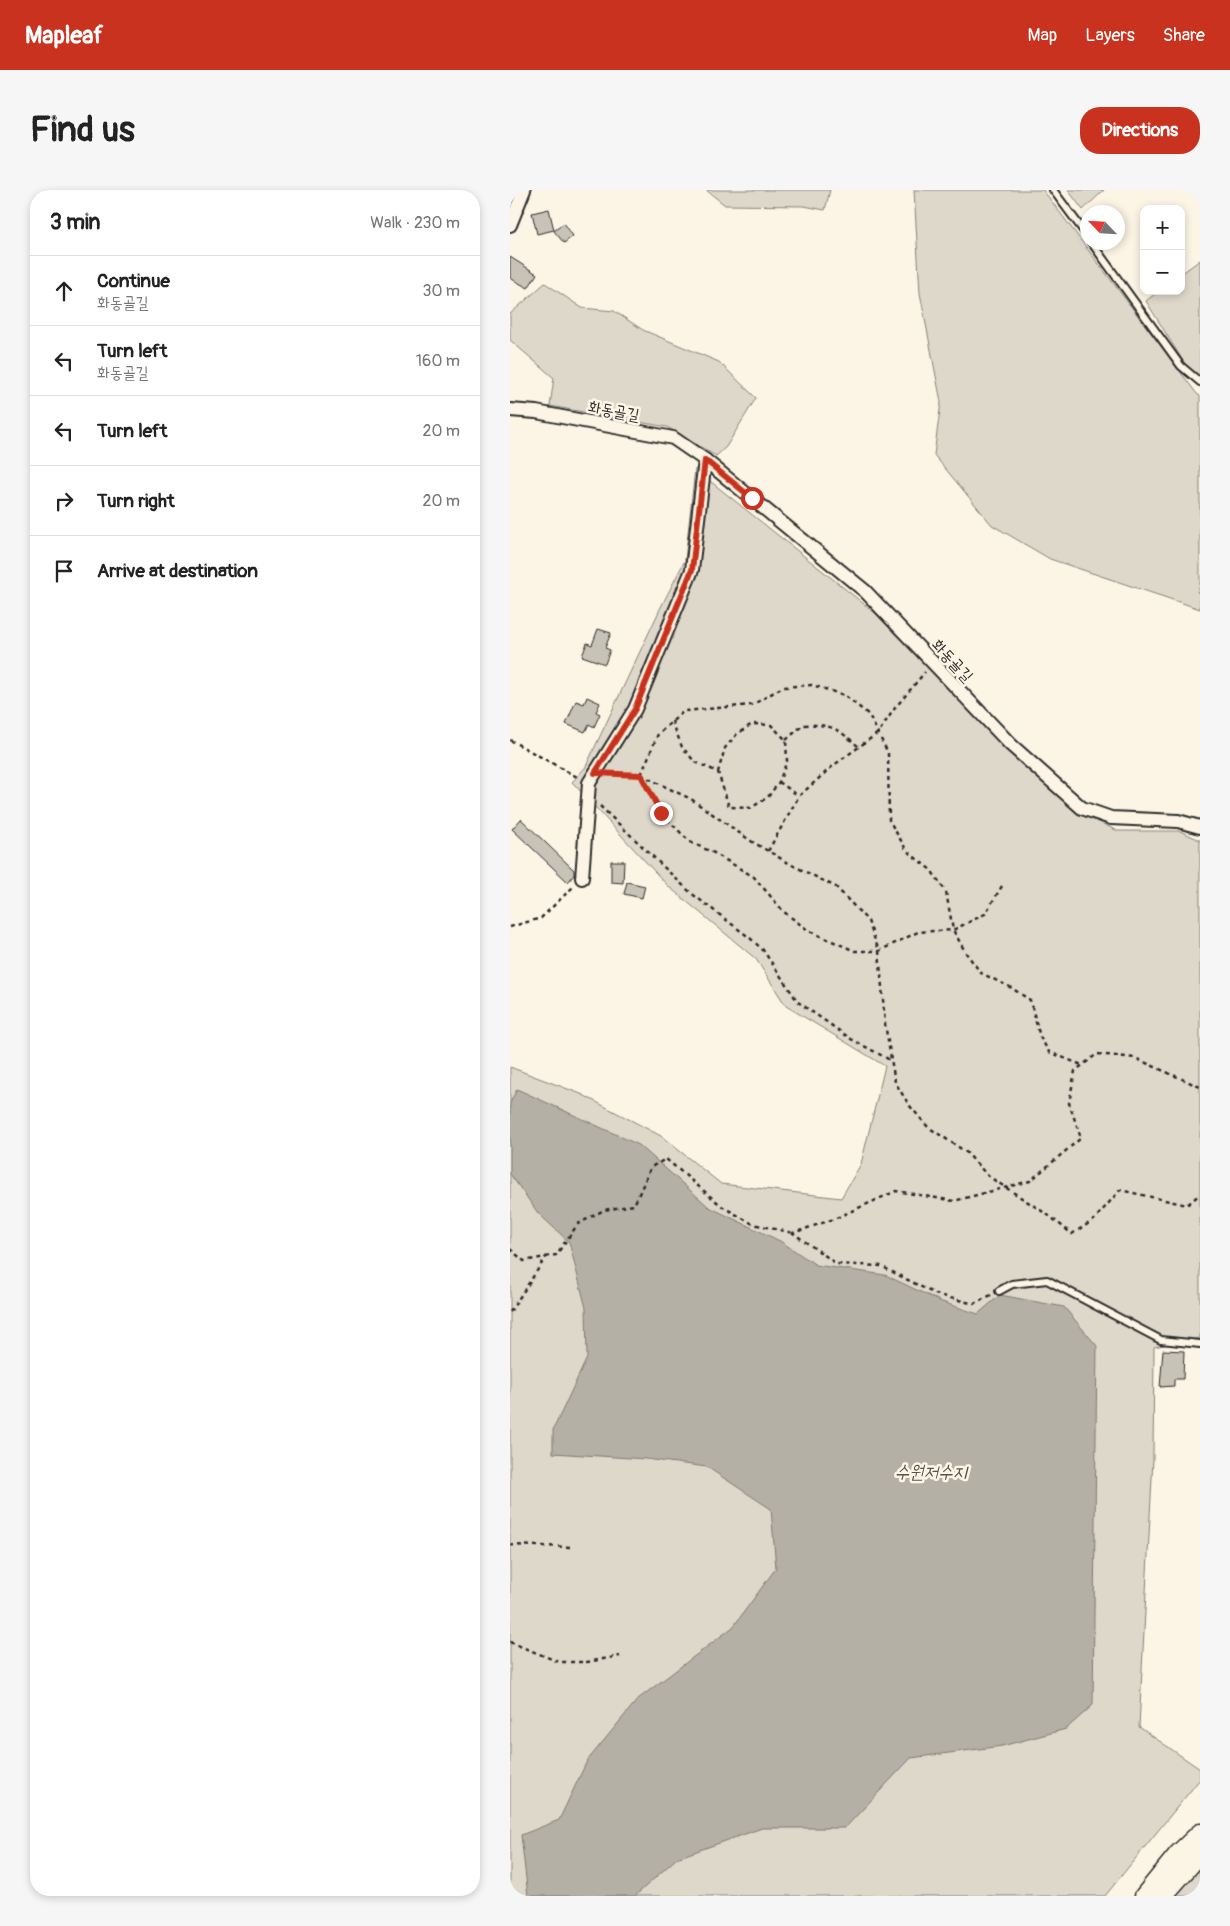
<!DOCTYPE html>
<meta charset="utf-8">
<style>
body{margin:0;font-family:Pangolin,"Poor Story",sans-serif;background:#f6f6f6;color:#222}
.controls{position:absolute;right:15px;top:15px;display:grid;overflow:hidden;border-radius:10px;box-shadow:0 2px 8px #0003}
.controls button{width:45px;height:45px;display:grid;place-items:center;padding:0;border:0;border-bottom:1px solid #e0e0e0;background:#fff;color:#222;font:25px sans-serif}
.compass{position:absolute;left:570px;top:15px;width:45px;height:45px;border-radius:50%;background:#fff;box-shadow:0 2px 8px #0003;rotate:295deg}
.stop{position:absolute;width:15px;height:15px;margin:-11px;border:4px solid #c8321e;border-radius:50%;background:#fff}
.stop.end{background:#c8321e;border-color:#fff;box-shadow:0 1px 5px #0008}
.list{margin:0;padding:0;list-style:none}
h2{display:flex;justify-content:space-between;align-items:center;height:65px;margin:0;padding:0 20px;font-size:21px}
h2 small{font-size:16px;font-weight:400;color:#767676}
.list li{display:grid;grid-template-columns:32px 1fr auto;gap:15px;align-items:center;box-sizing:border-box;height:70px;padding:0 20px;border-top:1px solid #e0e0e0}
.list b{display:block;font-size:19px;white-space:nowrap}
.list p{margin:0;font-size:16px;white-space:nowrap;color:#767676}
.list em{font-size:16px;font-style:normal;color:#767676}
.icon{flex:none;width:28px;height:28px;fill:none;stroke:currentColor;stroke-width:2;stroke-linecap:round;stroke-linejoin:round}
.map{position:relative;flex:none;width:690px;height:1706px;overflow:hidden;border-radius:20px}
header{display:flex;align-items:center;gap:30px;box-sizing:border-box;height:70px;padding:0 25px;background:#c8321e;color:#fff}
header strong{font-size:24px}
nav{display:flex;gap:28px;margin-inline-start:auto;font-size:18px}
.intro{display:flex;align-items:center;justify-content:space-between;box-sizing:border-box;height:120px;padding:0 30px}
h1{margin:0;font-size:35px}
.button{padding:12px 22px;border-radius:20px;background:#c8321e;color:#fff;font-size:18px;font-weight:700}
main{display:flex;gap:30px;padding:0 30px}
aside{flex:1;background:#fff;border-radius:20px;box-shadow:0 2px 8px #0003}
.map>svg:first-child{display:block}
.green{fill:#ded8ca;stroke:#84827a}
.water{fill:#b4b0a5;stroke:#7d7b74}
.building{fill:#c8c3b7;stroke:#2b2b2b}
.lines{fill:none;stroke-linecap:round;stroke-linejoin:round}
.lane-casing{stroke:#2b2b2b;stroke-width:10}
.street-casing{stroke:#2b2b2b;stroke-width:16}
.secondary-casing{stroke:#2b2b2b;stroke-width:21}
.path{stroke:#2b2b2b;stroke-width:2.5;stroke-dasharray:4 4;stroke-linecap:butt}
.lane{stroke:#fcf5e5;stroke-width:6}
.street{stroke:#fcf5e5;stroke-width:12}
.secondary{stroke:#fcf5e5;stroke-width:18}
.route{stroke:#c8321e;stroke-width:6}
.labels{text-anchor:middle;stroke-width:5;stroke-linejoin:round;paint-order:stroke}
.street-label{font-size:16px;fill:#2b2b2b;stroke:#fcf5e5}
.water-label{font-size:18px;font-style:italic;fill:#545350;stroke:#fcf5e5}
</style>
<header>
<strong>Mapleaf</strong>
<nav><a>Map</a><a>Layers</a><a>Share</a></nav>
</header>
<div class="intro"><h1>Find us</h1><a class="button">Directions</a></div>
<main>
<aside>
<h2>3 min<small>Walk · 230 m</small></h2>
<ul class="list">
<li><svg class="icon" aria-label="ahead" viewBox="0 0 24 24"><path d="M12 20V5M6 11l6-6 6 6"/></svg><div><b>Continue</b><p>화동골길</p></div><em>30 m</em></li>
<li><svg class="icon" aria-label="left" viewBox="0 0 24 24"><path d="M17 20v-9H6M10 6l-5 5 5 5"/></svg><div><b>Turn left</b><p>화동골길</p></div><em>160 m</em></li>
<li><svg class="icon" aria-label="left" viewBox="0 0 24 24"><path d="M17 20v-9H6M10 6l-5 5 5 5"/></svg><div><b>Turn left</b></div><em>20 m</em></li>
<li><svg class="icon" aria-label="right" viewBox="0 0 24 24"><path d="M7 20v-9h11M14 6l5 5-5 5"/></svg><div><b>Turn right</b></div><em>20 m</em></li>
<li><svg class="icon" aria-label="arrive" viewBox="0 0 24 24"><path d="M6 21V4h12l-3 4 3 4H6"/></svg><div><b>Arrive at destination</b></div></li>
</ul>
</aside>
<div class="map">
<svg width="690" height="1706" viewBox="0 0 690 1706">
<rect width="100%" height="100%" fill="#fcf5e5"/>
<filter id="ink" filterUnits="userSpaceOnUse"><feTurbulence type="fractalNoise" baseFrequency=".02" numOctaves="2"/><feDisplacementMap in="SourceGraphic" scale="10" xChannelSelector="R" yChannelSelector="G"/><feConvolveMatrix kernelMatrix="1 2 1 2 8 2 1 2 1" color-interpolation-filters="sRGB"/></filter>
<g filter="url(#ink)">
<g class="green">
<path d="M196 0H320L315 20 294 16 215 15Z"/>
<path d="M404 0H533L687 204 690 206V397L687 402 690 403V419L540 369 482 335 424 265 431 212 410 103Z"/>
<path d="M558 0H594L573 20Z"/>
<path d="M690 70V187L681 184 636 111 649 101H671V84Z"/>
<path d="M35 93 72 118 104 121 133 140 209 172 246 208 216 257 206 266 157 237 40 216 44 188 0 150V124Z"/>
<path d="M185 279 364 422 505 568 570 623 608 641H670L690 650V1148L644 1157 643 1269 629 1537 690 1579V1589L595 1706H0V877L71 904 151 946 211 994 331 1008 351 974 375 876 276 816 246 769 158 696 62 592 75 578 151 417 175 370Z"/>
<path d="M690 1676V1706H665Z"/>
</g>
<path class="water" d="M7 899 129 955 199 1017 270 1051 306 1075 375 1085 432 1112 468 1124 490 1105 554 1117 587 1156 583 1515 556 1539 492 1556 401 1568 335 1638H252L167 1668 125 1706H18L11 1645 49 1630 77 1571 128 1509 223 1437 266 1378 261 1319 197 1277 136 1269 43 1263V1240L77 1168 76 1118 59 1052 28 1023 0 984V913Z"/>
<g class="building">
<path d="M39 19 44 40 27 44 22 23Z"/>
<path d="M54 33 63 46 54 53 44 41Z"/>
<path d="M0 67 27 84 18 98 0 88Z"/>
<path d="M88 439 101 443 95 458 100 460 95 474 72 466 77 453 82 455Z"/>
<path d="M77 507 90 513 86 522 90 524 84 537 79 534 75 542 56 534 66 511 74 514Z"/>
<path d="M11 629 64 680V685L58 692 2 639Z"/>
<path d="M101 671H114L113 693 101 692Z"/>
<path d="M117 692 135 696 132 708 114 704Z"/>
<path d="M653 1160 674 1161 673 1189H664V1196L650 1197Z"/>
</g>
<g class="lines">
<g class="lane-casing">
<g id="lane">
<path d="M543 0 578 47"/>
<path d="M581 52 671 176 690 192"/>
<path d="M489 1101 502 1094 537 1090 651 1150 690 1154"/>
</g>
</g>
<g class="street-casing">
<g id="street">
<path d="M0 35 14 0"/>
<path d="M0 220 26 222 163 248 195 270 355 401 501 555 572 618 601 628 668 631 690 637"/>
<path d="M72 688 79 593 125 519 182 380 195 270"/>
</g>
</g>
<g class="secondary-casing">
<g id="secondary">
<path d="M634 1706 669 1663 690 1643"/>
<path d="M653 1706 690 1664"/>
</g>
</g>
<g class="path">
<path d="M162 531 172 557 185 572 208 582 219 617 241 618 258 607 269 592 277 571 276 550 261 535 242 534 227 544 215 558 208 582"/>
<path d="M0 550 69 588"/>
<path d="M276 550 293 535C322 534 327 538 349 557"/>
<path d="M99 584 131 585 181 609 241 651 282 675 326 697 358 731 369 761 375 834 385 892 399 915 418 937 456 962 478 986 538 1025 562 1044 584 1030 610 1000 677 1015 690 1004"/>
<path d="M269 592 289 606"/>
<path d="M90 616 181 703 240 748 253 760 288 812 341 849 382 871"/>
<path d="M258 661 289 606 324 575 368 543 385 518 415 482"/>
<path d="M492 696 475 724 443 740 408 742 369 761H345L299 741 274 722 244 687 204 663 180 652 151 623 131 585 148 544 174 521 242 515 273 497 302 495 334 505 359 525 378 563 379 630 397 661 421 680 436 702 443 740 456 763 471 783 500 797 520 810 530 847 539 862 572 875"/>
<path d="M0 737 31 728 64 696"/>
<path d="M0 1059 14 1071 46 1065 68 1034 94 1020 124 1015 141 977 156 969 213 1017 243 1034 283 1043"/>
<path d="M481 1105 464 1114 425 1104 371 1076 327 1074 283 1043 324 1029 386 1001 444 1011 520 991 571 948 559 913 565 881 587 864 625 868 690 897"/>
<path d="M0 1122 36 1067"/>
<path d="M0 1355 61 1357"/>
<path d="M0 1452 49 1472H77L110 1466"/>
</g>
<use href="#lane" class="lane"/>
<use href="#street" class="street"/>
<use href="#secondary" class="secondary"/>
</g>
</g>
<g class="lines" filter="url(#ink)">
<path class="route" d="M151 623 131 585 85 583 125 519 182 380 195 270 242 308"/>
</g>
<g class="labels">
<g class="street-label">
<text transform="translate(104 220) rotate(10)" y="6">화동골길</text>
<text transform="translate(443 470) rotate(47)" y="6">화동골길</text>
</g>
<g class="water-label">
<text x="421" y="1288">수원저수지</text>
</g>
</g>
</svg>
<div class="controls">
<button>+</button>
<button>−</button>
</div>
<svg class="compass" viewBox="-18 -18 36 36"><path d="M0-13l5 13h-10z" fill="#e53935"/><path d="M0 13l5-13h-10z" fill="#767676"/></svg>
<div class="stop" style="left:242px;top:308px"></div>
<div class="stop end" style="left:151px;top:623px"></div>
</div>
</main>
